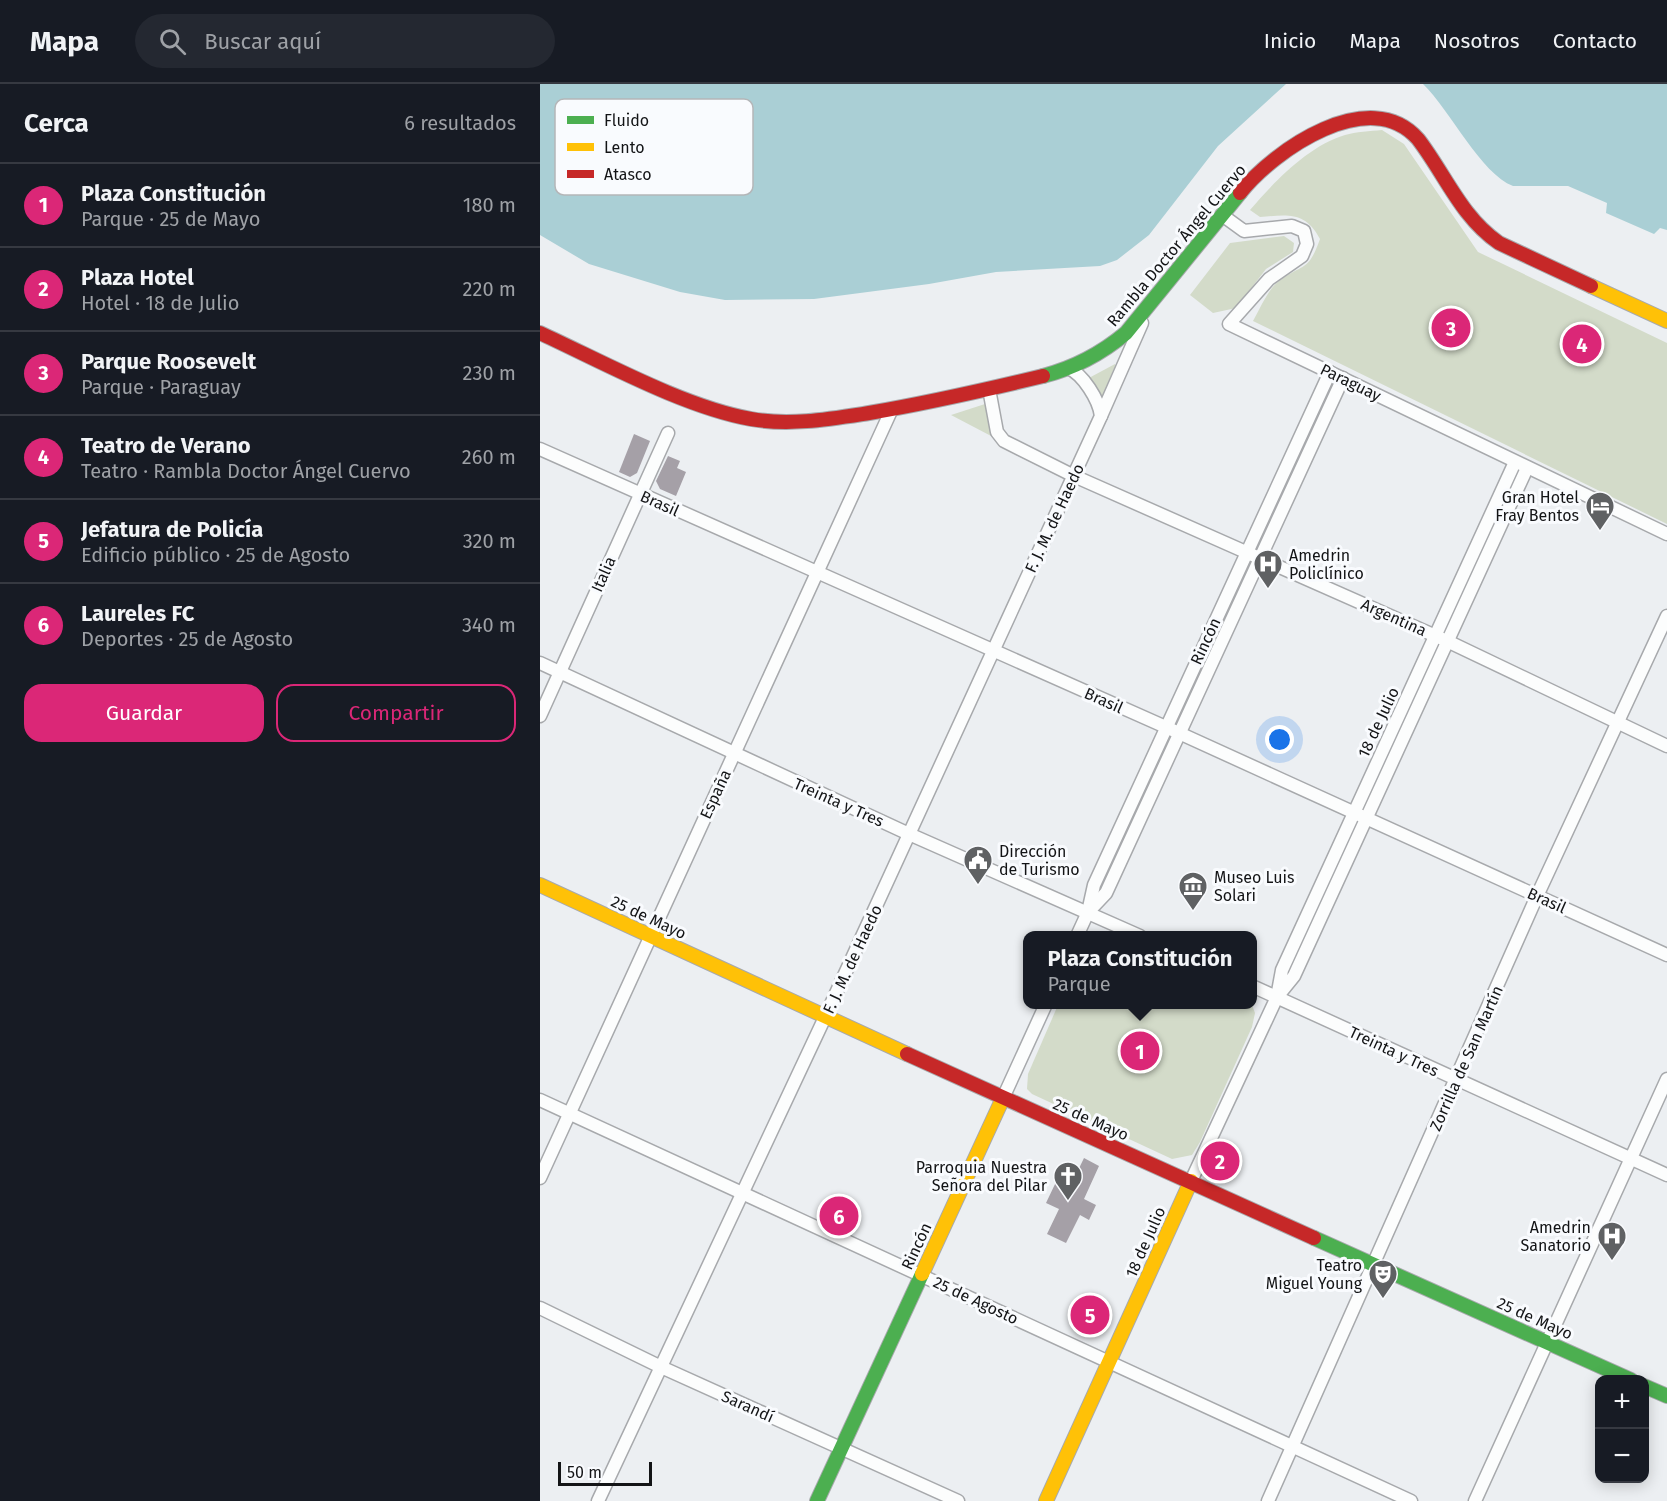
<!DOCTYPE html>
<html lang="es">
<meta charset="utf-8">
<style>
body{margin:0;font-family:"Fira Sans",sans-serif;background:#242831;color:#f1f3f6}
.controls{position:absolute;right:18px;bottom:18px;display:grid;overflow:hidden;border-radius:12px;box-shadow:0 3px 15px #0003}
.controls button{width:54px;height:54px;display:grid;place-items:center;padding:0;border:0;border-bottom:2px solid #363941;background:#171b24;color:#f1f3f6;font:30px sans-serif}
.scale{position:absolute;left:18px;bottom:15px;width:94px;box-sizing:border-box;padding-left:6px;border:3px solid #131416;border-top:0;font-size:16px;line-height:21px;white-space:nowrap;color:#131416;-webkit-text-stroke:4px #f9fbfe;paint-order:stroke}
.you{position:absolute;left:740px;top:656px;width:21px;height:21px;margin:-15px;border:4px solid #fff;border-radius:50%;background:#1a73e8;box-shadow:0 0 0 9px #1a73e833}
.badge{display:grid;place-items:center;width:39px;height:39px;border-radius:50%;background:#db2777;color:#fff;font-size:20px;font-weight:700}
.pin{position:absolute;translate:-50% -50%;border:3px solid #fff;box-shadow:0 2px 6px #0006}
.popup{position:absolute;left:483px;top:847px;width:234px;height:78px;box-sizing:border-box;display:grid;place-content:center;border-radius:12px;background:#171b24;filter:drop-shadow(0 2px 4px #0005);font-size:20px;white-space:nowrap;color:#9ea1a6}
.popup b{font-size:22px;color:#f1f3f6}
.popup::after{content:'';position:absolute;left:50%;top:100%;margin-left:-12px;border:12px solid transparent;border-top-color:#171b24}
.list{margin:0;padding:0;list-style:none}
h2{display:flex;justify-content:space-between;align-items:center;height:78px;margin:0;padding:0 24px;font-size:26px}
h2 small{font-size:20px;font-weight:400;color:#9ea1a6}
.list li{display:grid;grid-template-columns:39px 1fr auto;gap:18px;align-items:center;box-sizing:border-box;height:84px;padding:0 24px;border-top:2px solid #363941}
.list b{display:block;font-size:22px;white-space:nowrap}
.list p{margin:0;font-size:20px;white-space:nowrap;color:#9ea1a6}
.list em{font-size:20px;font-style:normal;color:#9ea1a6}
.actions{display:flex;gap:12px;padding:18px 24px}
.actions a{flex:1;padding:14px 0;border:2px solid #db2777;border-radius:18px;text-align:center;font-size:21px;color:#db2777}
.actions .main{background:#db2777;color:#fff}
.icon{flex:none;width:33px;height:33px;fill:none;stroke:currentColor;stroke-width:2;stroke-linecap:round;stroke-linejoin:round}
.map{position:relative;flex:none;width:1127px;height:1417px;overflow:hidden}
header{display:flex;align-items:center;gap:36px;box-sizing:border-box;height:84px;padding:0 30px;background:#171b24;border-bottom:2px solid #363941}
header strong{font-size:28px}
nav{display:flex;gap:33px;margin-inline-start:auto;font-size:21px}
.search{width:420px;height:54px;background:#242831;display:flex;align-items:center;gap:15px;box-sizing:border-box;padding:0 21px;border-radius:33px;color:#9ea1a6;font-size:22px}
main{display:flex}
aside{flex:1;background:#171b24}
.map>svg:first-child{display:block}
.green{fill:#d3dbc9}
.water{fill:#aacfd5}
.building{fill:#a5a0a7}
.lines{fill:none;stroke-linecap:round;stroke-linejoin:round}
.street-casing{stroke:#a7a9ac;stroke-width:15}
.fast-casing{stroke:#a7a9ac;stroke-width:16}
.slow-casing{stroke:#a7a9ac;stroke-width:16}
.jam-casing{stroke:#a7a9ac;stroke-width:16}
.street{stroke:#fcfdfd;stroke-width:12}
.fast{stroke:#4caf50;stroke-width:14}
.slow{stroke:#ffc107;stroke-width:14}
.jam{stroke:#c62828;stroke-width:14}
.labels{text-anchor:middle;stroke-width:6;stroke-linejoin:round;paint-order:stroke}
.street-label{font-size:16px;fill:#131416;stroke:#f9fbfe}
.poi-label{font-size:16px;fill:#131416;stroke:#f9fbfe;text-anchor:end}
.key{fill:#f9fbfe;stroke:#b4b6b8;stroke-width:1.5}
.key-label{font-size:16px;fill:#131416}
</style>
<header>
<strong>Mapa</strong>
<div class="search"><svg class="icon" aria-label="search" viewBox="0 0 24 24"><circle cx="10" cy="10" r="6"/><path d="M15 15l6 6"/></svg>Buscar aquí</div>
<nav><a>Inicio</a><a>Mapa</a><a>Nosotros</a><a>Contacto</a></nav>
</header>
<main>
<aside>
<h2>Cerca<small>6 resultados</small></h2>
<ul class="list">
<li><span class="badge">1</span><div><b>Plaza Constitución</b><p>Parque · 25 de Mayo</p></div><em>180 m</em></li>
<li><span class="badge">2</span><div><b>Plaza Hotel</b><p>Hotel · 18 de Julio</p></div><em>220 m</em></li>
<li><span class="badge">3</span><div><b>Parque Roosevelt</b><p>Parque · Paraguay</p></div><em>230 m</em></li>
<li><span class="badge">4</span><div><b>Teatro de Verano</b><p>Teatro · Rambla Doctor Ángel Cuervo</p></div><em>260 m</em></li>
<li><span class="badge">5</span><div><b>Jefatura de Policía</b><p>Edificio público · 25 de Agosto</p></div><em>320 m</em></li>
<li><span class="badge">6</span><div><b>Laureles FC</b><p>Deportes · 25 de Agosto</p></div><em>340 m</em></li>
</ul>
<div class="actions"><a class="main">Guardar</a><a>Compartir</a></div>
</aside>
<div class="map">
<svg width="1127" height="1417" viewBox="0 0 1127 1417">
<rect width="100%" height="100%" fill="#eceff2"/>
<g class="green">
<path d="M842 46 864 60 938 168 1127 259V440L713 237C720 225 728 205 739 197 763 179 768 189 780 155 765 127 748 131 720 133L710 126C734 98 768 62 805 51 816 48 830 47 842 46Z"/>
<path d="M744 152 754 159 753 168 726 185 696 224 673 229 650 211 690 159Z"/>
<path d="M575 280V282L561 316 547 295Z"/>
<path d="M445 320 453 353 411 331Z"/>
<path d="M518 921H712L715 929 712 943 660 1058 652 1071 632 1075 492 1010 487 1005 488 990Z"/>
</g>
<g class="water">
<path d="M0 0H746L678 62 609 151 577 176 560 182 456 188 389 200 274 215 185 216 140 208 49 180 0 151Z"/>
<path d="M883 0H1127V146L1120 144 1114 150 1066 129 1067 119 1028 102H973C941 90 910 26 883 0Z"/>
</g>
<g class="building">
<path d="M94 350 110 357 97 389 90 393 79 388Z"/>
<path d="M128 372 140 377 137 384 146 388 136 412 120 405 116 397Z"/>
<path d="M544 1074 559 1082 544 1115 556 1121 549 1136 540 1131 526 1159 507 1150 519 1125 506 1119 516 1098 529 1105Z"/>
</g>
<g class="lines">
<g class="street-casing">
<g id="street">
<path d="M682 131 704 147 752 142 764 147 767 160 762 172 729 195 689 240 1127 450"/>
<path d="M449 305 457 348 464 357 534 392 907 557 1127 662"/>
<path d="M561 332 602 239"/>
<path d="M0 365 628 644 1127 871"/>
<path d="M0 579 369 750 600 852"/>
<path d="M0 632 128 349"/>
<path d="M548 828 566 809 803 294"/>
<path d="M537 852 548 828 554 801 790 288"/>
<path d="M712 902 1127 1091"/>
<path d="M737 913 742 886 975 378"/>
<path d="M463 1014 506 920"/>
<path d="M0 1016 871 1417"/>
<path d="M0 1094 351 327"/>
<path d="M651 1097 737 913 754 892 987 384"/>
<path d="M0 1224 121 1283 418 1417"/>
<path d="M58 1417 286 931 561 332C559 316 543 290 528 284"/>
<path d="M728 1417 997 812 1127 532"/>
<path d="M935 1417 1127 995"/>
</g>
</g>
<g class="fast-casing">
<g id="fast">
<path d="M503 292C534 284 562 269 586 249L700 109"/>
<path d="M774 1154 1091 1296"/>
<path d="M1104 1302 1127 1312"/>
<path d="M277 1417 382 1190"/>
</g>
</g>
<g class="slow-casing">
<g id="slow">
<path d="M1051 202 1127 237"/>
<path d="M0 801 367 970"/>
<path d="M382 1190 463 1014"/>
<path d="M506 1417 651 1097"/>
</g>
</g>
<g class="jam-casing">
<g id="jam">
<path d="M700 109C734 66 830 0 878 55 905 90 921 133 959 159L1051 202"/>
<path d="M0 249C63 278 144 323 211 335 250 342 290 335 329 329 387 319 445 306 503 292"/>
<path d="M367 970 774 1154"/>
</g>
</g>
<use href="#street" class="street"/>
<use href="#fast" class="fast"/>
<use href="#slow" class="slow"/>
<use href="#jam" class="jam"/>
</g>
<defs>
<g id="hotel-pin" transform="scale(1.5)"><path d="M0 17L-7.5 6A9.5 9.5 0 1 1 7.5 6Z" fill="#5f6163" stroke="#f9fbfe"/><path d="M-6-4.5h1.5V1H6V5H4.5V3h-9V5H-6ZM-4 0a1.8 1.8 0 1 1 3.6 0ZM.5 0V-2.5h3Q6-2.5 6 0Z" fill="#fff"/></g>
<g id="hospital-pin" transform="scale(1.5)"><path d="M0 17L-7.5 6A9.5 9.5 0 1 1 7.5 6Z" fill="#5f6163" stroke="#f9fbfe"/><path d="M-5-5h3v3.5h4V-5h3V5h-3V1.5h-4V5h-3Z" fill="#fff"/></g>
<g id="civic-pin" transform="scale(1.5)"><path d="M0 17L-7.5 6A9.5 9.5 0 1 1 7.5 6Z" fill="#5f6163" stroke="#f9fbfe"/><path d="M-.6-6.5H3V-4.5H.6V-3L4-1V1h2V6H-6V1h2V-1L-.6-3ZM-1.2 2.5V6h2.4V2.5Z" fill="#fff"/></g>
<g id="museum-pin" transform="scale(1.5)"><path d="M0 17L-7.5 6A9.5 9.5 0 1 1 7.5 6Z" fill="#5f6163" stroke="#f9fbfe"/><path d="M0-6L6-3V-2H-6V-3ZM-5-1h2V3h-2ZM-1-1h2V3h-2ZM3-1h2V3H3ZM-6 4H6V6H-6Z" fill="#fff"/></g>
<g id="church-pin" transform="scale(1.5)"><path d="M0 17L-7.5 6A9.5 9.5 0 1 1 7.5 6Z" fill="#5f6163" stroke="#f9fbfe"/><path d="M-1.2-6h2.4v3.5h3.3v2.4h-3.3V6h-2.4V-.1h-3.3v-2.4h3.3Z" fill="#fff"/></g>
<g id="theatre-pin" transform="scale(1.5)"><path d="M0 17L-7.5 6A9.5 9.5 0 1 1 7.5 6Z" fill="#5f6163" stroke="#f9fbfe"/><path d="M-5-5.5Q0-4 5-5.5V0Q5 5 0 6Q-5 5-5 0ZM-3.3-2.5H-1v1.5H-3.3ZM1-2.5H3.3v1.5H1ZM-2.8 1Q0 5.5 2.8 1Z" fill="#fff"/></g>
</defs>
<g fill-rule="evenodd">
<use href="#hotel-pin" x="1060" y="422"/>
<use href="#hospital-pin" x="728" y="480"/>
<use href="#civic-pin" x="438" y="776"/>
<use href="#museum-pin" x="653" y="802"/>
<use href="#church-pin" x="528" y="1092"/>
<use href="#hospital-pin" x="1072" y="1152"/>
<use href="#theatre-pin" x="843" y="1190"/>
</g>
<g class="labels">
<g class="street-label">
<text transform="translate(636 161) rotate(-50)" y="6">Rambla Doctor Ángel Cuervo</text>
<text transform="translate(811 298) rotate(26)" y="6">Paraguay</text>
<text transform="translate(120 419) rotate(24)" y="6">Brasil</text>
<text transform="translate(514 434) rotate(-65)" y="6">F. J. M. de Haedo</text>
<text transform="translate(63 490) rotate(-66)" y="6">Italia</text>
<text transform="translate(854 533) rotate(24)" y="6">Argentina</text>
<text transform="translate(665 557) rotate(-65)" y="6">Rincón</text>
<text transform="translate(564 616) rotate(24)" y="6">Brasil</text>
<text transform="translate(838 638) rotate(-65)" y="6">18 de Julio</text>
<text transform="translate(175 710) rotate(-65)" y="6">España</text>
<text transform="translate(299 718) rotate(24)" y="6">Treinta y Tres</text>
<text transform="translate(1007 816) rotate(24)" y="6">Brasil</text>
<text transform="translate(109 833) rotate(25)" y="6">25 de Mayo</text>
<text transform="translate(312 875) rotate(-65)" y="6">F. J. M. de Haedo</text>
<text transform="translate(854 967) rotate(25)" y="6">Treinta y Tres</text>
<text transform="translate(926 974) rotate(-66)" y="6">Zorrilla de San Martín</text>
<text transform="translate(551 1035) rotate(24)" y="6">25 de Mayo</text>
<text transform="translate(605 1158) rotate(-66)" y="6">18 de Julio</text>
<text transform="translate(376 1162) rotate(-65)" y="6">Rincón</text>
<text transform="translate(436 1216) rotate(25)" y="6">25 de Agosto</text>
<text transform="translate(995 1234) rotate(24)" y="6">25 de Mayo</text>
<text transform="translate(208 1322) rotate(24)" y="6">Sarandí</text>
</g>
<g class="poi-label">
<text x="1039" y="419">Gran Hotel<tspan x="1039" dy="18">Fray Bentos</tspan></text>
<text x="749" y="477" text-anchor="start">Amedrin<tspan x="749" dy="18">Policlínico</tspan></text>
<text x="459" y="773" text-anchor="start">Dirección<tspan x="459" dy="18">de Turismo</tspan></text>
<text x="674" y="799" text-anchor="start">Museo Luis<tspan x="674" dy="18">Solari</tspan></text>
<text x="507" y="1089">Parroquia Nuestra<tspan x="507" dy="18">Señora del Pilar</tspan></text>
<text x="1051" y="1149">Amedrin<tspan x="1051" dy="18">Sanatorio</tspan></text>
<text x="822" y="1187">Teatro<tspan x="822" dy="18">Miguel Young</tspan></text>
</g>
</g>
<rect x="15" y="15" width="198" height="96" rx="9" class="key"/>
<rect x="27" y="32" width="27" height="8" fill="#4caf50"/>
<rect x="27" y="59" width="27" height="8" fill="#ffc107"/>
<rect x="27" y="86" width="27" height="8" fill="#c62828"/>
<g class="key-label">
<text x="64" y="42">Fluido</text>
<text x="64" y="69">Lento</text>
<text x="64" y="96">Atasco</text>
</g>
</svg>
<div class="controls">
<button>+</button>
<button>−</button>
</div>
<div class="scale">50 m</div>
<div class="you"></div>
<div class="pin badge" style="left:600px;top:967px">1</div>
<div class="popup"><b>Plaza Constitución</b>Parque</div>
<div class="pin badge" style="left:680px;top:1077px">2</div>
<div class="pin badge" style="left:911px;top:244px">3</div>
<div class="pin badge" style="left:1042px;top:260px">4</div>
<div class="pin badge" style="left:550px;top:1231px">5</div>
<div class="pin badge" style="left:299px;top:1132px">6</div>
</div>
</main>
